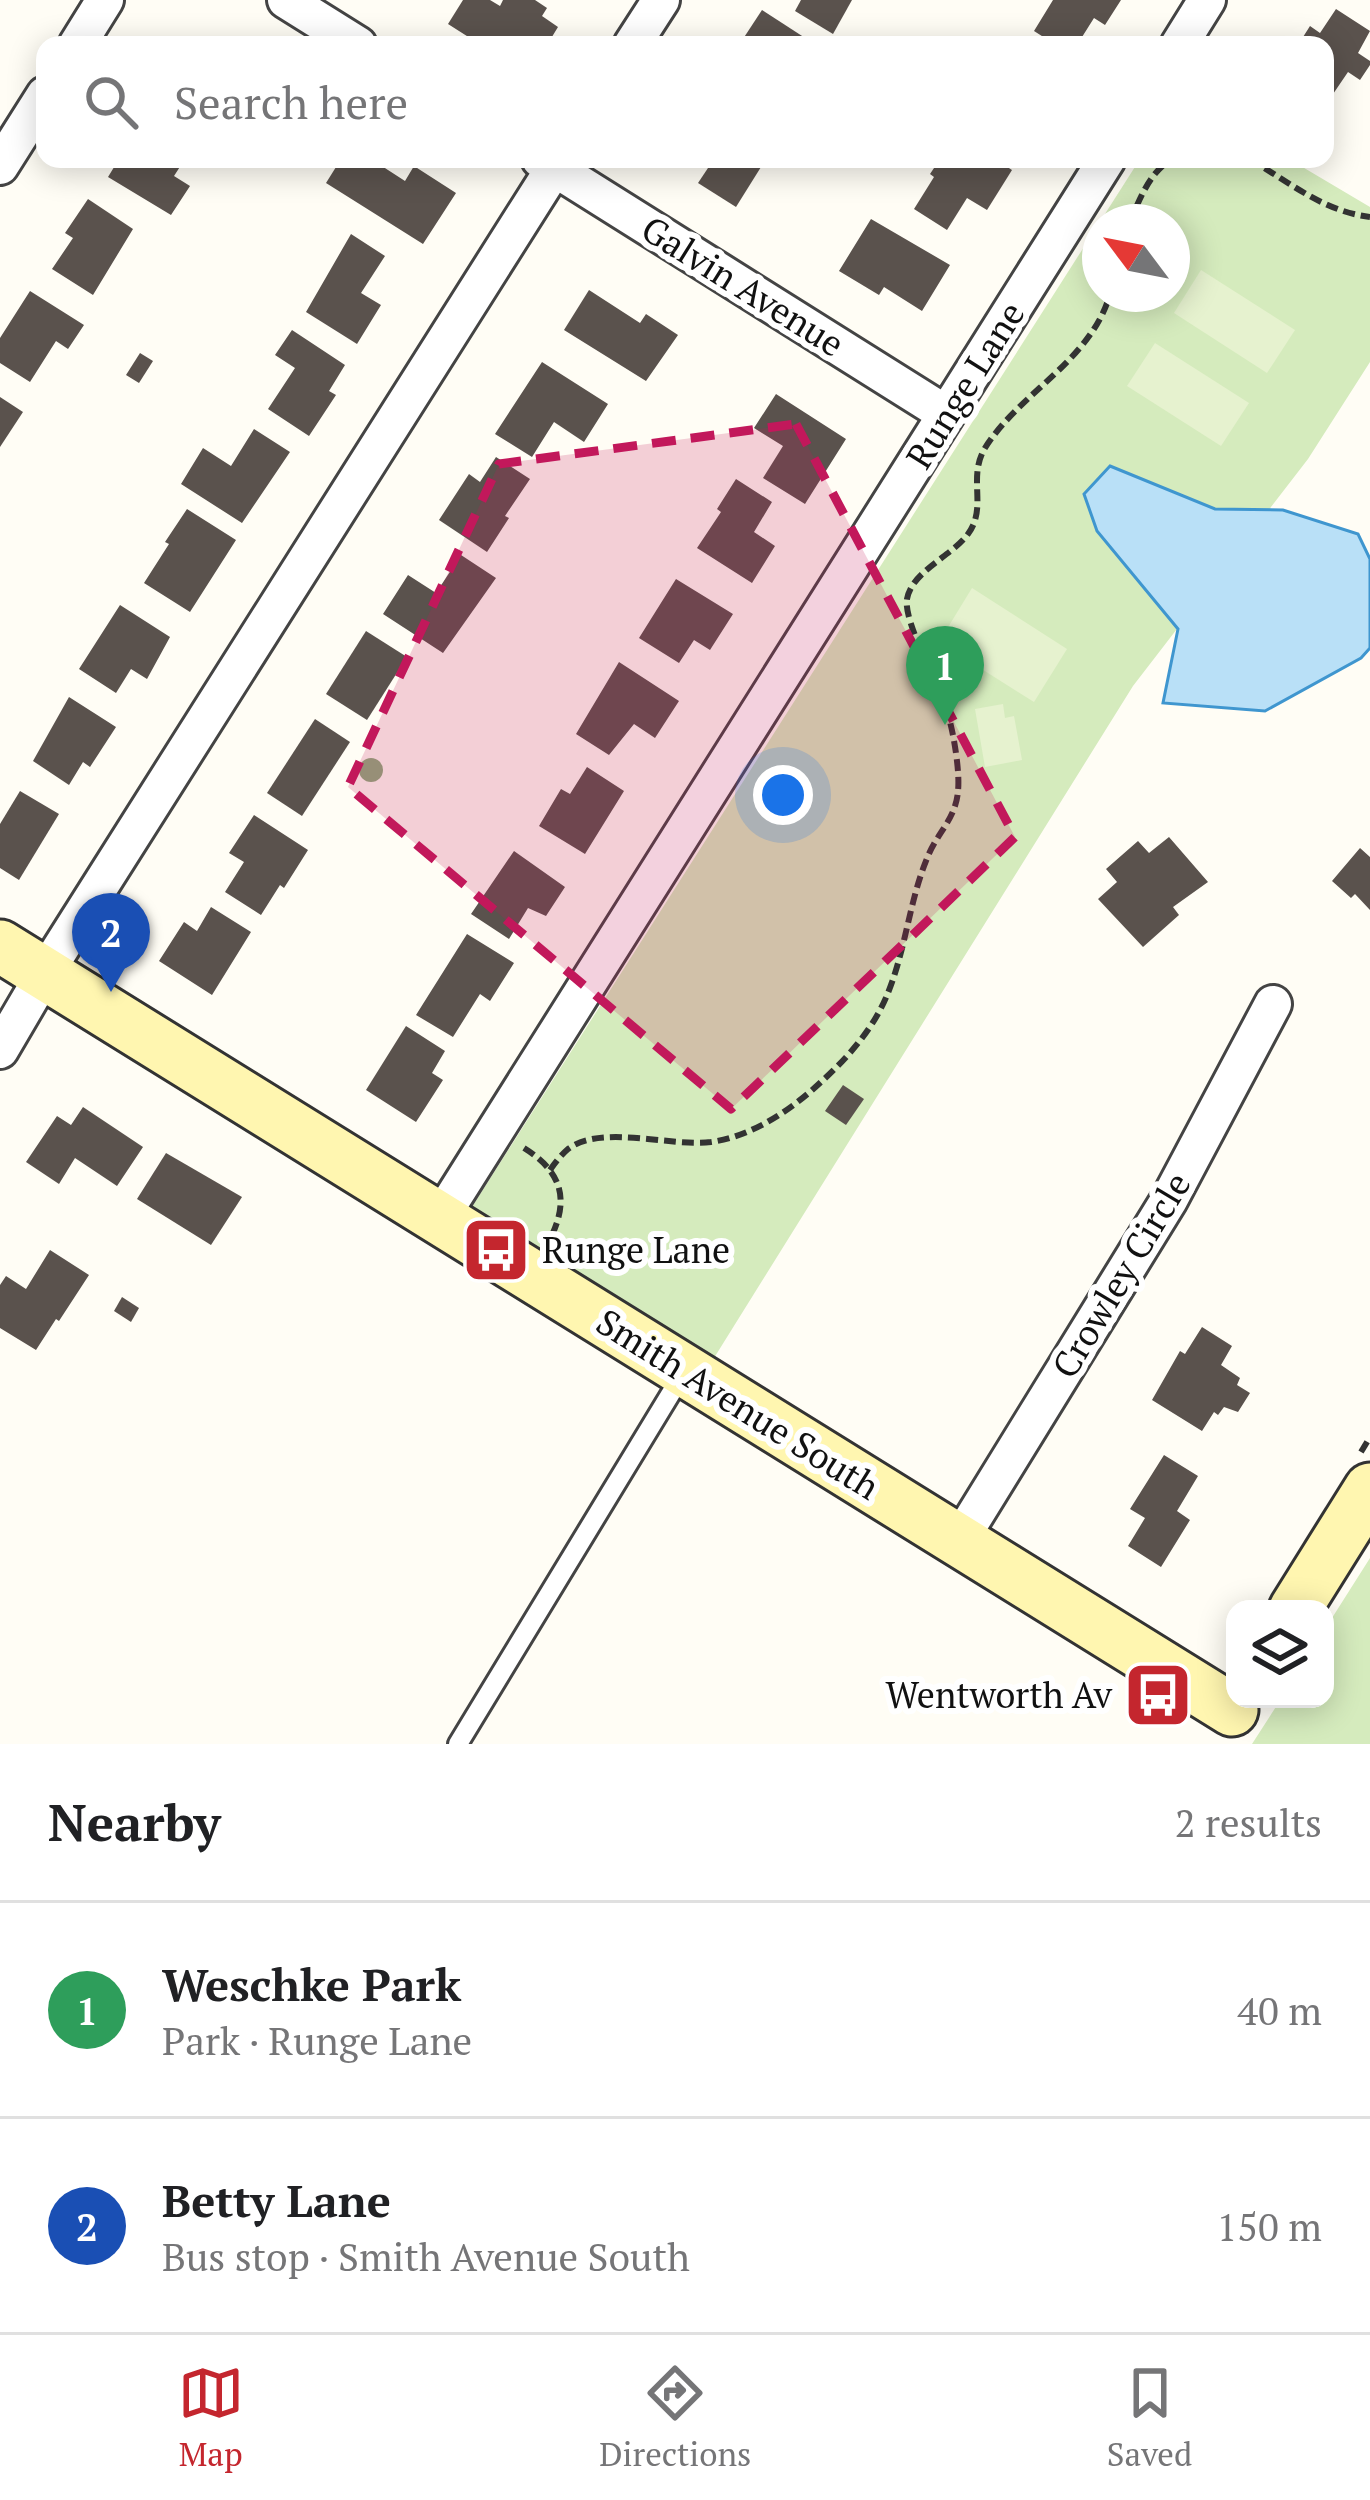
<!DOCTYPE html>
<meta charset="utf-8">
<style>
body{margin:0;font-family:"PT Serif",serif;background:#f2f2f2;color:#202124}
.controls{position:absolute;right:36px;bottom:36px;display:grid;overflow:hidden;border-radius:24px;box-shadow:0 6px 30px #0003}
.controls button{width:108px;height:108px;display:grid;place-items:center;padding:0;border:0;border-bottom:3px solid #e0e0e0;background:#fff;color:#202124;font:60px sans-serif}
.compass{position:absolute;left:1082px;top:204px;width:108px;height:108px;border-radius:50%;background:#fff;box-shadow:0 6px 30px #0003;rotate:302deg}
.you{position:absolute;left:783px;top:795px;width:42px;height:42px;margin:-30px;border:9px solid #fff;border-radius:50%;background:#1a73e8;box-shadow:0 0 0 18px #1a73e833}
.badge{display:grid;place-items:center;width:78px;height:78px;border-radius:50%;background:#c4262e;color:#fff;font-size:39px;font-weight:700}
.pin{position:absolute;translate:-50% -99px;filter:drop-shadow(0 3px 6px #0008)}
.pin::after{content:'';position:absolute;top:63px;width:42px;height:36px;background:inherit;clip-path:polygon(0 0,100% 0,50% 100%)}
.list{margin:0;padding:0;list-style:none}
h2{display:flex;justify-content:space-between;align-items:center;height:156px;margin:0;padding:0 48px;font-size:51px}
h2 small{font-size:39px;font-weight:400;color:#757577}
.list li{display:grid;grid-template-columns:78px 1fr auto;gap:36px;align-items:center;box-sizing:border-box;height:216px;padding:0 48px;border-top:3px solid #e0e0e0}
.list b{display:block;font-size:45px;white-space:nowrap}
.list p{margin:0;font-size:39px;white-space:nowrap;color:#757577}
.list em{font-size:39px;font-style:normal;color:#757577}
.icon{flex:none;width:66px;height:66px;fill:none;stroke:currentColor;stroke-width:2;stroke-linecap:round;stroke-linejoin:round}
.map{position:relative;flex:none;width:1370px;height:1744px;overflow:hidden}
.search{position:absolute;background:#fff;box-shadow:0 6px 30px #0003;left:36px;right:36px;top:36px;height:132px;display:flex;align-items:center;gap:30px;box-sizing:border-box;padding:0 42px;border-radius:24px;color:#757577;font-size:45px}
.sheet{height:588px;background:#fff}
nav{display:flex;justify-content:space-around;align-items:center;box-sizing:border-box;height:168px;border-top:3px solid #e0e0e0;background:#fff;font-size:33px;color:#757577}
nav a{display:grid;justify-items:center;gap:6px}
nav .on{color:#c4262e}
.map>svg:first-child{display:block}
.green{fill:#d5ebbd;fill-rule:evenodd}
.pitch{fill:#e6f2cf}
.water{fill:#b9e0f7;stroke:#3f96cf;stroke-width:3}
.building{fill:#5a524d}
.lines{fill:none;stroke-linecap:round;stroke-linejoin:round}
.lane-casing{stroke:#444;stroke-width:24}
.street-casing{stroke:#444;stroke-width:42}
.secondary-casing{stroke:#333;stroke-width:57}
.path{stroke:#333;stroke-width:6;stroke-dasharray:12 6;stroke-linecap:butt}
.lane{stroke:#fff;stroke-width:18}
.street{stroke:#fff;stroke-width:36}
.secondary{stroke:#fff6b0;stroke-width:51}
.tree{fill:#8dad7f}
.marked{fill:#c2185b;fill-opacity:0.2;stroke:#c2185b;stroke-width:9;stroke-dasharray:24 15;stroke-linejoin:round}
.labels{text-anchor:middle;stroke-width:12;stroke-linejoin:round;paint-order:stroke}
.street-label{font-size:36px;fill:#111;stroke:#fff}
.poi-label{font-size:36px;fill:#111;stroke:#fff;text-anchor:start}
</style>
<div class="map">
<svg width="1370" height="1744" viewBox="0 0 1370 1744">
<rect width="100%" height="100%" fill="#fffdf5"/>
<g class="green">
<path d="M1140 159H1289L1370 207V362L1308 459 1133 686 714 1358 470 1210ZM1100 222H1172V294H1100Z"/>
<path d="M1370 1558V1744H1252L1281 1699H1325V1629Z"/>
</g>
<g class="pitch">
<path d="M1201 270 1295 330 1267 373 1174 313Z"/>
<path d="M1155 343 1249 403 1221 446 1127 386Z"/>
<path d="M972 588 1067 649 1034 702 939 642Z"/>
<path d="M1003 704 1005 718 1014 716 1022 760 985 767 975 709Z"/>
</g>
<path class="water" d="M1110 466 1215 509 1283 510 1358 534 1370 559V648L1361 658 1265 711 1163 703 1178 629 1097 531 1084 494Z"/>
<g class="building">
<path d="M463 0H490L500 6 503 0H535L547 8 542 16 558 27 547 45H481L448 24Z"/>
<path d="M801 0H852L833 34 795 11Z"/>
<path d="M1053 0H1121L1105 25 1094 18 1077 45H1056L1034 31Z"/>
<path d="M1336 9 1370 31 1358 53 1370 61V65L1360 80 1348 72 1331 97 1325 93V45H1298L1310 26 1320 33Z"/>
<path d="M762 10 816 45H739Z"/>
<path d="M119 159H185L174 176 190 186 171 215 108 177Z"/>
<path d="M341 159H371L405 181 414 166 456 193 423 244 326 183Z"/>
<path d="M714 159H766L736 207 698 183Z"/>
<path d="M940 159H995L1012 170 987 210 967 198 947 230 914 209 934 177 930 174Z"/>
<path d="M88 199 133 229 93 295 52 269 73 238 65 233Z"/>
<path d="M871 219 950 265 922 311 884 287 879 295 839 271Z"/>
<path d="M351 234 385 256 361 293 381 305 357 344 306 312Z"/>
<path d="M589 290 640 323 646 314 678 335 646 381 564 330Z"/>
<path d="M30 291 84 325 68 349 56 341 30 382 0 363V338Z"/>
<path d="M292 330 345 365 329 391 336 395 309 436 268 409 295 368 275 355Z"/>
<path d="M140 353 153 361 139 383 126 375Z"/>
<path d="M542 362 608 404 584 442 554 422 532 457 495 434Z"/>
<path d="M776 394 846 439 805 504 763 478 783 446 754 428Z"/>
<path d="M0 397 23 412 0 447Z"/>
<path d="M254 429 290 452 242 523 181 484 203 448 231 466Z"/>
<path d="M496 457 530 479 505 516 509 518 487 552 439 520 469 474 480 482Z"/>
<path d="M736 479 772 502 754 532 775 546 752 583 697 548 721 512 717 509Z"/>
<path d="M187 509 236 540 190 612 144 583 169 544 165 542Z"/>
<path d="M461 555 496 578 443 653 383 614 408 575 436 593Z"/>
<path d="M676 579 733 614 710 650 694 640 679 663 639 638Z"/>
<path d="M120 605 170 637 147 679 131 669 116 693 79 669Z"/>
<path d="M366 631 407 657 367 720 326 694Z"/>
<path d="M619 662 679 701 655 738 634 724 609 755 576 734Z"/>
<path d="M69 697 116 727 90 767 83 762 69 785 33 761Z"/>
<path d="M315 719 350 742 302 816 267 793Z"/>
<path d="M587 767 624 791 585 854 539 826 561 789 570 794Z"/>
<path d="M20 791 59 814 19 880 0 868V824Z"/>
<path d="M254 815 308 850 284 888 280 885 261 915 225 892 244 862 229 853Z"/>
<path d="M1169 837 1208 882 1173 907 1179 915 1143 947 1098 899 1117 882 1106 869 1138 841 1149 853Z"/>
<path d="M1360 848 1370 857V910L1355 894 1351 898 1332 881Z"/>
<path d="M514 851 565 887 546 916 528 908 509 939 471 914Z"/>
<path d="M211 907 251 932 212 995 159 961 184 922 197 931Z"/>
<path d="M467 934 514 963 490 1001 480 994 453 1037 416 1015Z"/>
<path d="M406 1026 445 1051 432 1073 443 1080 416 1122 366 1090Z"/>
<path d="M843 1085 864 1099 846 1125 825 1111Z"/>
<path d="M83 1107 143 1147 117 1186 75 1158 59 1184 26 1162 57 1116 71 1125Z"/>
<path d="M166 1153 242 1197 211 1245 137 1199Z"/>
<path d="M50 1250 89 1275 59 1321 56 1319 36 1350 0 1328V1285L6 1276 26 1289Z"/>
<path d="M122 1297 139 1308 131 1322 114 1311Z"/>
<path d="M1202 1327 1232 1346 1221 1365 1240 1378 1237 1385 1250 1393 1238 1412 1224 1407 1218 1415 1214 1412 1202 1431 1152 1400 1180 1351 1185 1354Z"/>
<path d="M1164 1455 1198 1476 1177 1511 1190 1520 1161 1567 1128 1546 1145 1518 1130 1509Z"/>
</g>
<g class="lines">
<g class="lane-casing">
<path id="lane" d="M458 1744 682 1375"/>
</g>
<g class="street-casing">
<g id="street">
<path d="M286 0 358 45"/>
<path d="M77 45 105 0"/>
<path d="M632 45 661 0"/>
<path d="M1179 45 1207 0"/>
<path d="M540 159 946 414"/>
<path d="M0 166 45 95"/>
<path d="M0 1050 45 973 560 159"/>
<path d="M439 1220 1107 159"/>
<path d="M959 1541 1169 1200 1273 1004"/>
</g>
</g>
<g class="secondary-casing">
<g id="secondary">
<path d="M0 946 1232 1710"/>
<path d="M1295 1609 1370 1489"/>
</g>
</g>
<g class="path">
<path d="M1249 159C1290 182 1322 211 1370 217"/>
<path d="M1130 222C1140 198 1149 174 1171 159"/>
<path d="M524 1148C564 1173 570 1202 548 1243"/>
<path d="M550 1170C555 1163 561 1155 568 1149 601 1124 670 1147 711 1142 753 1136 791 1110 821 1082 843 1062 865 1038 879 1012 905 964 907 905 928 856 938 832 956 818 958 791 960 772 954 736 949 718 942 689 903 623 907 599 912 571 952 556 968 534 988 507 967 478 985 448 1020 392 1091 361 1110 294"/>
<path d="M1361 1452 1370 1437"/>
</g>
<use href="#lane" class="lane"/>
<use href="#street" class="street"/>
<use href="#secondary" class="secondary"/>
</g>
<circle class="tree" cx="371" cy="770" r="12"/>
<path class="marked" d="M796 424 1015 837 731 1109 348 787 499 464Z"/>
<defs>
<g id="bus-square" transform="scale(3.45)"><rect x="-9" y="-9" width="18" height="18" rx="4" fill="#c4262e" stroke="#fff"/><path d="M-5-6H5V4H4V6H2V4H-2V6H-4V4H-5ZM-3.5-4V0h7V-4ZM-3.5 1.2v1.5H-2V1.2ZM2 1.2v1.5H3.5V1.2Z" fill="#fff"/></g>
</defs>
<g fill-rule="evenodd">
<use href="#bus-square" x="496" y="1250"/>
<use href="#bus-square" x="1158" y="1695"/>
</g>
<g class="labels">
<g class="street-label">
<text transform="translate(743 286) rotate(32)" y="13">Galvin Avenue</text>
<text transform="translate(965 385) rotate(-58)" y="13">Runge Lane</text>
<text transform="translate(1121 1275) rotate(-59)" y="13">Crowley Circle</text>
<text transform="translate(738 1404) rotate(32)" y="13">Smith Avenue South</text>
</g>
<g class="poi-label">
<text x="542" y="1263">Runge Lane</text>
<text x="1112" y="1708" text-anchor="end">Wentworth Av</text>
</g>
</g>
</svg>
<div class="controls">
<button><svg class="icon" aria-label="layers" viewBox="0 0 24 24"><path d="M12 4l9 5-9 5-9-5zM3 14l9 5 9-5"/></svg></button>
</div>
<svg class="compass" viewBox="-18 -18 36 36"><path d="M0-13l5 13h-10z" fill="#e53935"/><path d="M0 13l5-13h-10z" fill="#757577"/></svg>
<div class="you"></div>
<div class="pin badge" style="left:945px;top:725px;background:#2e9e5b">1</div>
<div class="pin badge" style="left:111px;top:992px;background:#1a4fb4">2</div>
<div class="search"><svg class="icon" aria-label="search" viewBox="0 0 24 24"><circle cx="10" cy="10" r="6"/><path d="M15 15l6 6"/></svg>Search here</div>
</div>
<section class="sheet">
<h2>Nearby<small>2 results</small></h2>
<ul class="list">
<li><span class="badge" style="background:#2e9e5b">1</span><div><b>Weschke Park</b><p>Park · Runge Lane</p></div><em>40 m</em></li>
<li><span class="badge" style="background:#1a4fb4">2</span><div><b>Betty Lane</b><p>Bus stop · Smith Avenue South</p></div><em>150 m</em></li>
</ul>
</section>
<nav>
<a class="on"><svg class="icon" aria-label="map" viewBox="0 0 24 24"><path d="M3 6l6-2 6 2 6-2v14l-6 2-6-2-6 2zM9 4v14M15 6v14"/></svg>Map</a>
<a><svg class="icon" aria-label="directions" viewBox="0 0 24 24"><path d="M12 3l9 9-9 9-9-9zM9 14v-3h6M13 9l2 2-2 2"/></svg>Directions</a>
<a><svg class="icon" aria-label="saved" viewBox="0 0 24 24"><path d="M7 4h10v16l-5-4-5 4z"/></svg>Saved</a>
</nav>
